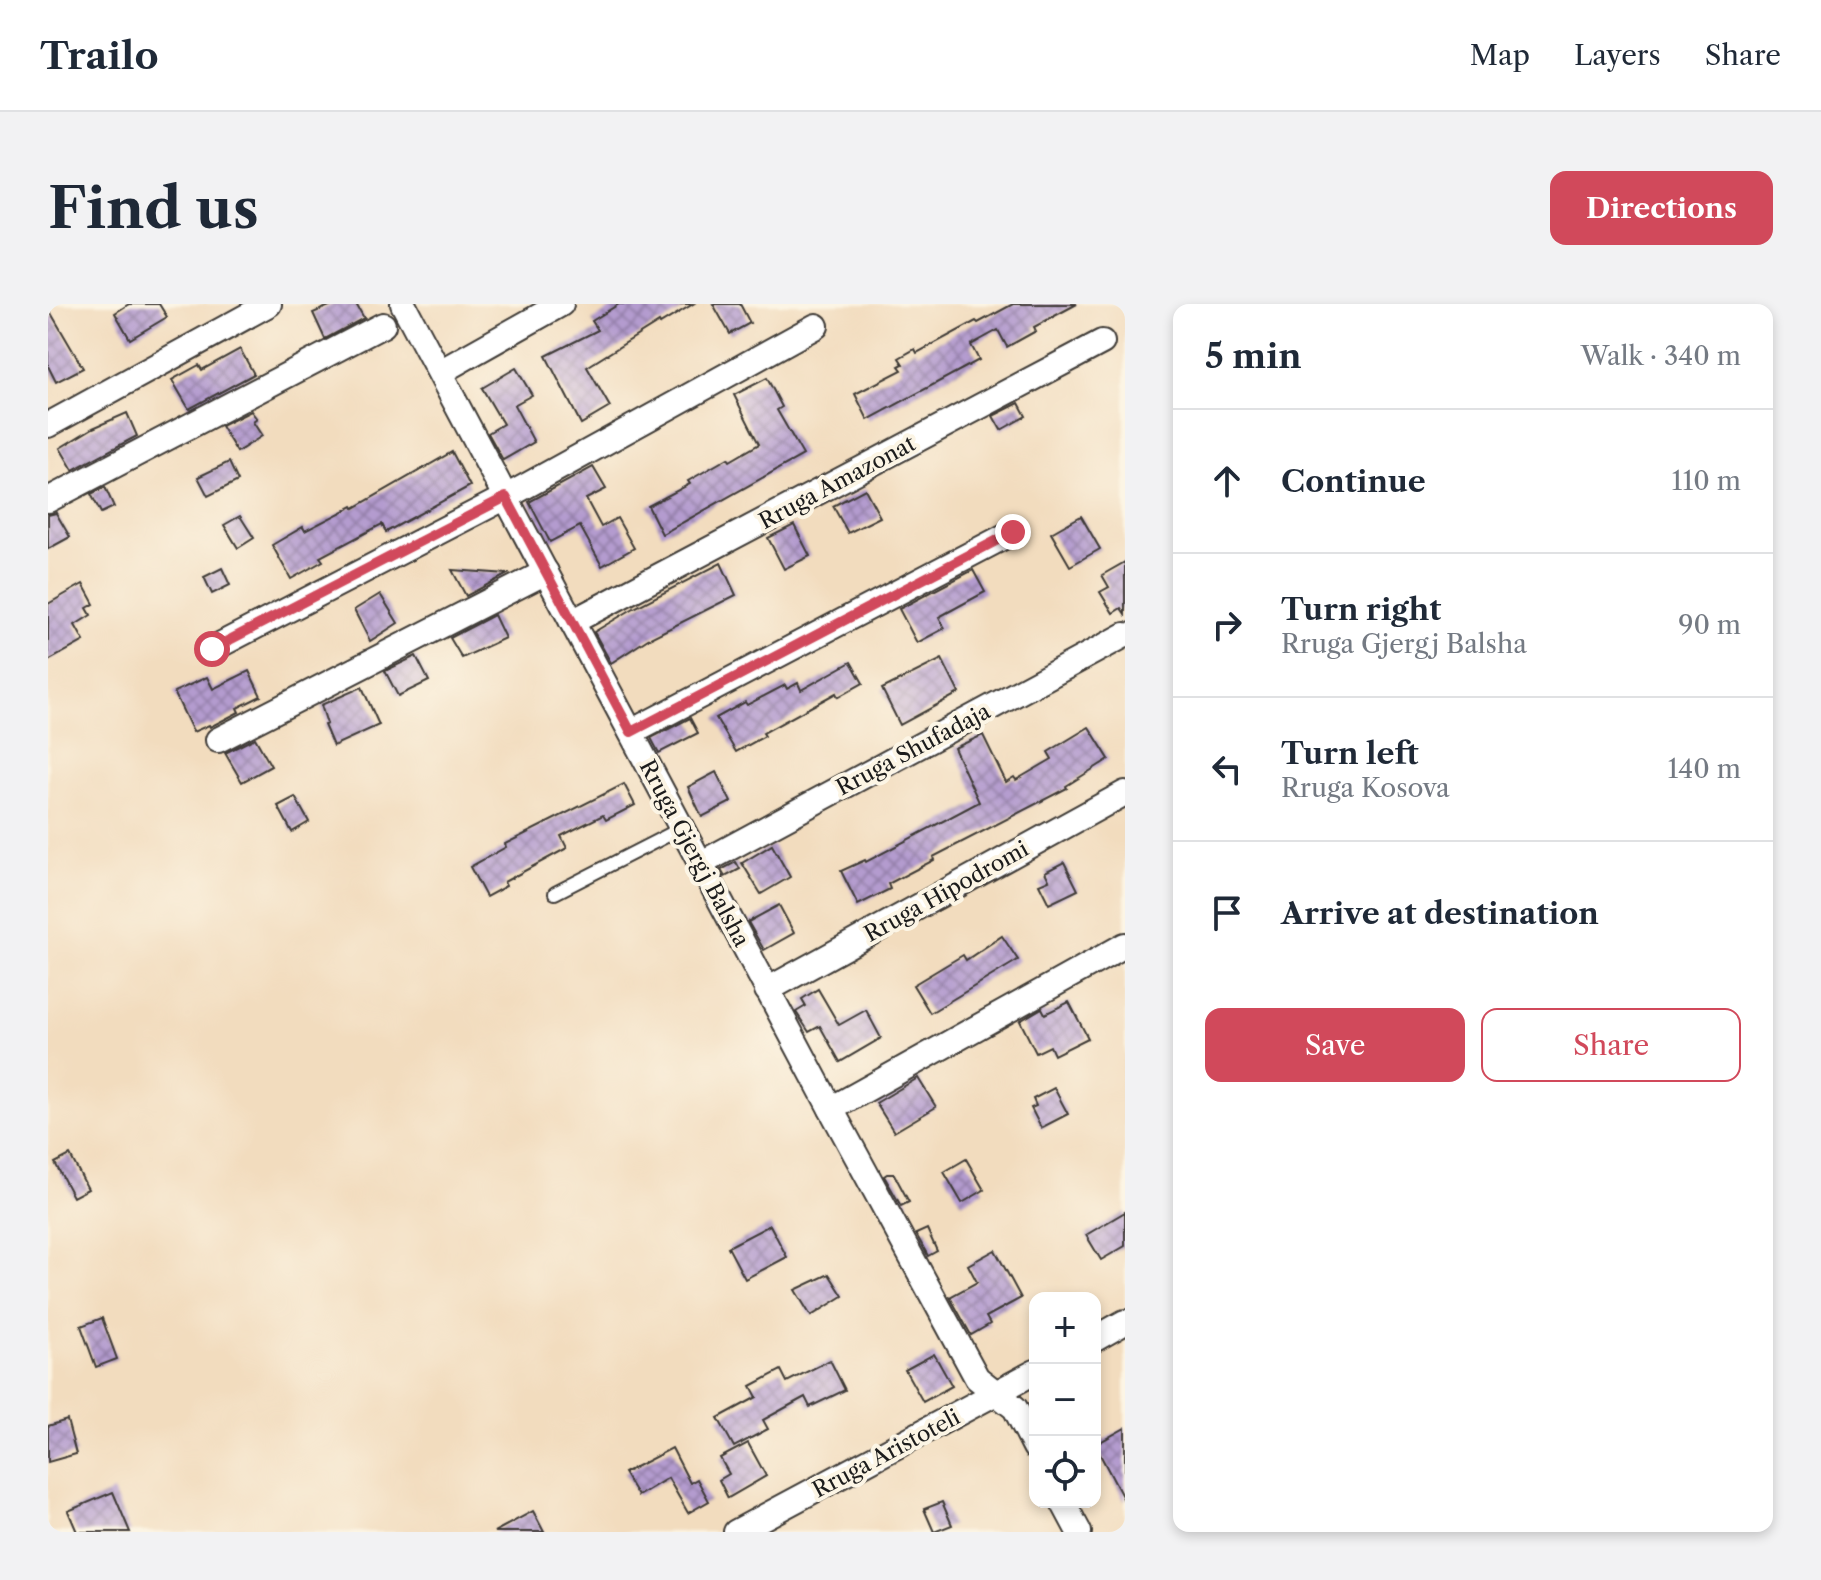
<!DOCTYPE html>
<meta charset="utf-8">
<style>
body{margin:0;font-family:"Libre Caslon Text",serif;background:#f2f2f3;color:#1f2937}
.controls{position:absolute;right:24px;bottom:24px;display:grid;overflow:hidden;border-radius:16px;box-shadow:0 4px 12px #0003}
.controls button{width:72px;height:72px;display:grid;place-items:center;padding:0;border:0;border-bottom:2px solid #e0e1e3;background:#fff;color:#1f2937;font:40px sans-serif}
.stop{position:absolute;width:24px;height:24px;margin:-18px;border:6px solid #d1495b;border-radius:50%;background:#fff}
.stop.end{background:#d1495b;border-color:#fff;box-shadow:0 2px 8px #0008}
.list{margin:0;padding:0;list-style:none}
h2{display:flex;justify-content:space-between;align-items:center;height:104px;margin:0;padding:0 32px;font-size:34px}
h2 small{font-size:26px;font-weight:400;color:#747a83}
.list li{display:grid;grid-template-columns:52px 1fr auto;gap:24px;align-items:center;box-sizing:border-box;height:144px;padding:0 32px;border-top:2px solid #e0e1e3}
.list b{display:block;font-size:30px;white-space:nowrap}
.list p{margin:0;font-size:26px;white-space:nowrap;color:#747a83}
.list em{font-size:26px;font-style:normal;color:#747a83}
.actions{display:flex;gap:16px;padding:24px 32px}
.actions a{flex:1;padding:18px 0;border:2px solid #d1495b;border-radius:16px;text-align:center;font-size:28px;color:#d1495b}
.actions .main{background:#d1495b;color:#fff}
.icon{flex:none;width:44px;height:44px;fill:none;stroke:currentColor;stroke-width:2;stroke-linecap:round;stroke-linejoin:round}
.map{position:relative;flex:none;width:1077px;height:1228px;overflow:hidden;border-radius:16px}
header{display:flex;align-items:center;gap:48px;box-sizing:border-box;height:112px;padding:0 40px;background:#fff;border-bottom:2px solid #e0e1e3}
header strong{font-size:38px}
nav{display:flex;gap:44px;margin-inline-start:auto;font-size:28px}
.intro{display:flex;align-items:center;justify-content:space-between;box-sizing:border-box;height:192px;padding:0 48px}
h1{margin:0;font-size:56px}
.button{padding:20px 36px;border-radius:16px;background:#d1495b;color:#fff;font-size:28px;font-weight:700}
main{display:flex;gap:48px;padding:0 48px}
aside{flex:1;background:#fff;border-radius:16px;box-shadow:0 4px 12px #0003}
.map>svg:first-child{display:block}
.building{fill:url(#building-cross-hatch)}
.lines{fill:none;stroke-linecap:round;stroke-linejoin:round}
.lane-casing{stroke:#3c3934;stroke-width:16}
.street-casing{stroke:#3c3934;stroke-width:28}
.lane{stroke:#fff;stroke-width:12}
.street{stroke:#fff;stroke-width:24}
.route{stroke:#d1495b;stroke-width:10}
.labels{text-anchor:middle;stroke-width:8;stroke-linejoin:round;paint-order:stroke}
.street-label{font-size:22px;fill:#1c1c1c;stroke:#fcf5e5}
</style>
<header>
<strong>Trailo</strong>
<nav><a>Map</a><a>Layers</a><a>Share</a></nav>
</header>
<div class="intro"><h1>Find us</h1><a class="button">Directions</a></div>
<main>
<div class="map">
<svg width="1077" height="1228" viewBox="0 0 1077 1228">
<defs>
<pattern id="building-cross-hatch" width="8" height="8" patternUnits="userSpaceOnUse" patternTransform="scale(2)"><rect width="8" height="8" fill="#b49bcf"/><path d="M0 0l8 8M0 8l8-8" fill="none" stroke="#927ea7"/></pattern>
</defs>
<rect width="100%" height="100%" fill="#fcf5e5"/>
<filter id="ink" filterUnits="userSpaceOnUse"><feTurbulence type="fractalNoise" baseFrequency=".0125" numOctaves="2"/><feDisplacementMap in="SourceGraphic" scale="16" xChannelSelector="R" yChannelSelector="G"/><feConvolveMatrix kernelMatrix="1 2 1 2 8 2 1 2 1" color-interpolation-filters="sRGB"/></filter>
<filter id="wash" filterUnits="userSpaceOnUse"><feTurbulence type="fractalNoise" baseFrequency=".006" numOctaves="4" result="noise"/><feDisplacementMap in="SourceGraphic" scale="32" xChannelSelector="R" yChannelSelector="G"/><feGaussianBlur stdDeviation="1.8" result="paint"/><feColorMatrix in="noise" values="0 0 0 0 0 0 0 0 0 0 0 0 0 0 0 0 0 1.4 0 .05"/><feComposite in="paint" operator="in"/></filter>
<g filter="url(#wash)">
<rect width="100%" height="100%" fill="#f2dcbe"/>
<g id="blocks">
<g class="building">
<path d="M81 0H111L119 13 82 35 67 9Z"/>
<path d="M286 0H308L316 14 277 35 265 9Z"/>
<path d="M571 0H645L612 20 611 18 539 63 562 103 533 120 498 52 550 26 544 17Z"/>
<path d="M665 0H692L702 19 682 30Z"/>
<path d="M965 0H1029L986 23 988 27 959 43 950 26 923 41 931 56 820 116 807 90 854 66 851 62 855 60 851 54 867 45 869 49 928 17 930 19Z"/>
<path d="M0 4 35 64 8 78 0 62Z"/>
<path d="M192 45 206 70 141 105 124 76 151 61 154 66Z"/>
<path d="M468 64 484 91 466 101 486 138 455 156 440 129 455 120 434 84Z"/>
<path d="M719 74 734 103 729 106 755 151 614 230 600 202 642 180 640 177 680 154 682 157 711 140 686 91Z"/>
<path d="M971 99 978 112 953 126 945 112Z"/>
<path d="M203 107 209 115 205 118 214 132 189 148 173 122Z"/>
<path d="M79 109 89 132 25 166 12 144 45 124Z"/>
<path d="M404 148 422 182 338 228 334 220 272 253 275 257 243 275 224 241 255 223 257 227 305 202 306 204Z"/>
<path d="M181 158 190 177 160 192 150 173Z"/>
<path d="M545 163 558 185 538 195 553 223 569 214 586 244 554 262 532 222 502 238 481 198Z"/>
<path d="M57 183 66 203 53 209 43 190Z"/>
<path d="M817 185 832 213 800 229 785 202Z"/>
<path d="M8 209 22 233 0 245V211Z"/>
<path d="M192 212 206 234 190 244 176 221Z"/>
<path d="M1033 212 1052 245 1022 262 1003 229Z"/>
<path d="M746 221 762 252 736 265 720 234Z"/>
<path d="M1077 258V310L1073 304 1065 309 1052 288 1061 283 1054 271Z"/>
<path d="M673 259 688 291 600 335 563 359 546 328 586 304Z"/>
<path d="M174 264 182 281 164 290 156 273Z"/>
<path d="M404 266 460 270 418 292Z"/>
<path d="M925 266 937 288 891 313 897 324 869 339 851 305Z"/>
<path d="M35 280 46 300 39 304 43 311 27 321 36 337 0 357V300Z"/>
<path d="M332 290 350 319 322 337 306 306Z"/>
<path d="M446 311 457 334 414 354 402 334Z"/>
<path d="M368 352 381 377 350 392 337 367Z"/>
<path d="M894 355 911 389 852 421 834 385Z"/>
<path d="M803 358 815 379 790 393 788 389 715 429 717 432 688 448 668 414 697 398 699 401 737 381 739 385 750 379 753 386Z"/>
<path d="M201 367 213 392 189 404 191 408 162 423 161 421 145 428 126 388 159 373 165 385Z"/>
<path d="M314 383 331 421 285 442 276 421 279 420 273 401Z"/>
<path d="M642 414 650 429 611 449 603 434Z"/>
<path d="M1041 423 1061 455 1018 482 1019 484 885 553 886 556 840 580 842 585 810 601 793 567 817 556 818 558 931 498 906 444 935 431 958 478 966 473 968 476 1004 455 1000 448Z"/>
<path d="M207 434 223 462 194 478 177 449Z"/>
<path d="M668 468 683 498 654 513 640 483Z"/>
<path d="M576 480 587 501 558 516 555 511 513 532 519 544 456 578 458 582 438 593 422 563 458 543 457 540Z"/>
<path d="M247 493 261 518 244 528 230 502Z"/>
<path d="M724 541 742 573 713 590 694 559Z"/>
<path d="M688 558 692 565 677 573 673 566Z"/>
<path d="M1016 558 1030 586 1001 600 991 580 1001 576 997 568Z"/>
<path d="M731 601 746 629 716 646 700 618Z"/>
<path d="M954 632 970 656 882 709 865 681 915 651 918 656Z"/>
<path d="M770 685 791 721 818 706 833 734 792 758 772 722 761 728 748 708 758 702 754 695Z"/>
<path d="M1021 698 1040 734 1006 751 1002 742 988 749 972 717 994 704 997 710Z"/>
<path d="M870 774 888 803 846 828 828 799Z"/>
<path d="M1006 784 1020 810 993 824 983 804 988 802 985 795Z"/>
<path d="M22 851 40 885 25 893 7 859Z"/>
<path d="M918 855 936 886 914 899 896 868Z"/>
<path d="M839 870H846L861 898 853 902 836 872Z"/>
<path d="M1077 908V942L1053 956 1038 931Z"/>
<path d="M722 921 739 953 697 975 680 943Z"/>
<path d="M879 925 889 947 880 952 868 930Z"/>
<path d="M947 946 973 994 938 1013 942 1020 923 1031 902 993 929 978 920 961Z"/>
<path d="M781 970 795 992 763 1012 747 986Z"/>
<path d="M54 1014 69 1055 48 1063 33 1022Z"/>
<path d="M886 1050 904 1082 875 1098 857 1066Z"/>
<path d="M782 1056 797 1086 762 1103 757 1093 715 1116 720 1125 686 1143 670 1114 709 1093 703 1082 733 1066 739 1078Z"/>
<path d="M19 1116 28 1150 0 1158V1122Z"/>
<path d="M1077 1124V1198L1047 1141Z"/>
<path d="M700 1139 718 1172 680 1194 671 1176 681 1170 672 1154Z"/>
<path d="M624 1144 642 1179 649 1175 661 1197 640 1209 620 1174 590 1192 576 1169Z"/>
<path d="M65 1188 82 1228H29L20 1207Z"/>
<path d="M894 1198 904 1221 886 1228 876 1205Z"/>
<path d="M485 1207 496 1228H446Z"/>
</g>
</g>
</g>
<g filter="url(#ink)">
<use href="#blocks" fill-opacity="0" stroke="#3c3934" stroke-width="2"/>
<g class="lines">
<g class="lane-casing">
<path id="lane" d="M507 589 634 524"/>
</g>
<g class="street-casing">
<g id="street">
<path d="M355 0 783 805 929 1074 967 1104 987 1143"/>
<path d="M392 68 513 0"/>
<path d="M0 121 221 0"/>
<path d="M0 196 335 21"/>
<path d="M524 318 1054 38"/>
<path d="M164 345 458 193 768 22"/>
<path d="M583 428 965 228"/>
<path d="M170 436 498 268"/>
<path d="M652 560 1077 331"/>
<path d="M719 686 1077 489"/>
<path d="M783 805 1077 641"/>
<path d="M1047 1035 1077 1018"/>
<path d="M1015 1198 1031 1228"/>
<path d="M688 1228 987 1068"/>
</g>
</g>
<use href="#lane" class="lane"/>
<use href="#street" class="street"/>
</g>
</g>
<g class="lines" filter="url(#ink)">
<path class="route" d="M164 345 458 193 583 428 965 228"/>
</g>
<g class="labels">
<g class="street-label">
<text transform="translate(789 178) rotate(-28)" y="8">Rruga Amazonat</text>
<text transform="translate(865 445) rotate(-28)" y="8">Rruga Shufadaja</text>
<text transform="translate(647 549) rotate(62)" y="8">Rruga Gjergj Balsha</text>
<text transform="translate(898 587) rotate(-29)" y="8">Rruga Hipodromi</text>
<text transform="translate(838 1149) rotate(-28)" y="8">Rruga Aristoteli</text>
</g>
</g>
</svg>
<div class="controls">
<button>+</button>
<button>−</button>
<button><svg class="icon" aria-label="locate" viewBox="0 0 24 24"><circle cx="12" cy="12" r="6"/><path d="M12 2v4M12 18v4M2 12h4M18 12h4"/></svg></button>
</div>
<div class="stop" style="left:164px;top:345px"></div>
<div class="stop end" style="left:965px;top:228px"></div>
</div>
<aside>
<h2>5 min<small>Walk · 340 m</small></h2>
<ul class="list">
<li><svg class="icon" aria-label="ahead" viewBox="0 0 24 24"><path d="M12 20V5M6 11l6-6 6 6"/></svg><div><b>Continue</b></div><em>110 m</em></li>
<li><svg class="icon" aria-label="right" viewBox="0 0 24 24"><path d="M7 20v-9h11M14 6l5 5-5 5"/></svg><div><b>Turn right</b><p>Rruga Gjergj Balsha</p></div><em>90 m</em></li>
<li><svg class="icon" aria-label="left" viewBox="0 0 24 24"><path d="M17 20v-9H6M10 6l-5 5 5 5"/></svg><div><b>Turn left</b><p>Rruga Kosova</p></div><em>140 m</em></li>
<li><svg class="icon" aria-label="arrive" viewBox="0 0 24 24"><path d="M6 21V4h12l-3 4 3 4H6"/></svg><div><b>Arrive at destination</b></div></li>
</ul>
<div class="actions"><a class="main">Save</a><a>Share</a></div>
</aside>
</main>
